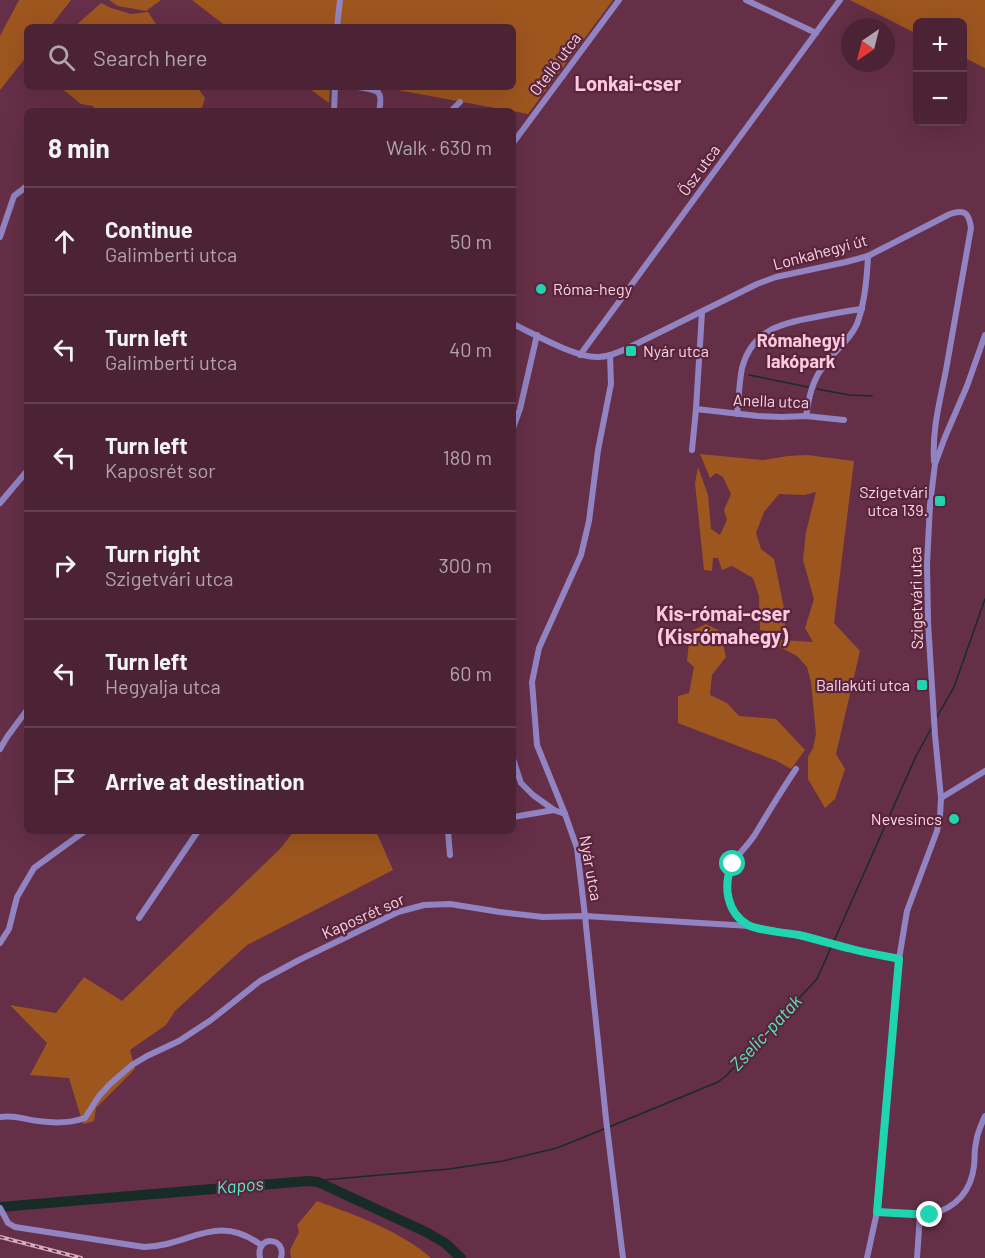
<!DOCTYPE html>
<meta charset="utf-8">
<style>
body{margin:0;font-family:Barlow,sans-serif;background:#532b3d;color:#f1f3f6}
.controls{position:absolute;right:18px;top:18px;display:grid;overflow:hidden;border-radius:9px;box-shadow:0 6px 24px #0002}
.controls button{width:54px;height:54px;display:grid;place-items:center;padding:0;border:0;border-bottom:2px solid #634050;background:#4c2335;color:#f1f3f6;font:30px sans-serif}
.compass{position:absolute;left:841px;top:18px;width:54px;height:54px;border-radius:50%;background:#4c2335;box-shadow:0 6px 24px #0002;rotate:215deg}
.stop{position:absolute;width:18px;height:18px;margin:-14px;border:4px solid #1fd5b0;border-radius:50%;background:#fff}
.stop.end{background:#1fd5b0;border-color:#fff;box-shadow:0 2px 6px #0008}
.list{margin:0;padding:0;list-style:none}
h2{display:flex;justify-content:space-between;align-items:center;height:78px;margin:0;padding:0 24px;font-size:26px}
h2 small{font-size:20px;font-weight:400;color:#b2a4ad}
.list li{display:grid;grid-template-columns:39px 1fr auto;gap:18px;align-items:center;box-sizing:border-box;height:108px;padding:0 24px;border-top:2px solid #634050}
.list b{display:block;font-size:22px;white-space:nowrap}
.list p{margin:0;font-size:20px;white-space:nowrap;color:#b2a4ad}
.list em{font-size:20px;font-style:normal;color:#b2a4ad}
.icon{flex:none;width:33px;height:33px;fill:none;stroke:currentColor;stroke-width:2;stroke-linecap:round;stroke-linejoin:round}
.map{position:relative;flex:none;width:985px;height:1258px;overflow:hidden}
.search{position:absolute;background:#4c2335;box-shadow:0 6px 24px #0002;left:24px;top:24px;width:492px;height:66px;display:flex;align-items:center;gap:15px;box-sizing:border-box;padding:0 21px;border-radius:9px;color:#b2a4ad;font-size:22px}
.panel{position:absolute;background:#4c2335;box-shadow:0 6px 24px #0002;left:24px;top:108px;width:492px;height:726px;border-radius:9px}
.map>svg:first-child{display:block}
.green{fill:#9e561f}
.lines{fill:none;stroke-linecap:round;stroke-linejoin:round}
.stream{stroke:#182c27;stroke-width:1.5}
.river{stroke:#182c27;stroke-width:10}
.minor{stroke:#9284c2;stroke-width:6}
.rail-casing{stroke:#d4adbc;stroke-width:4}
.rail{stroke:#59243c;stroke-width:1.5;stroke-dasharray:4.5;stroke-linecap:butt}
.route{stroke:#1fd5b0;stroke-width:8}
.poi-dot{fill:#1fd5b0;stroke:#59243c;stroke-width:2}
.labels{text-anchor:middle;stroke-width:4.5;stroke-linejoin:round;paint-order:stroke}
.street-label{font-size:16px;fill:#f9d7e3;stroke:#59243c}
.poi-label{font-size:16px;fill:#f9d7e3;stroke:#59243c;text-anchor:end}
.neighbourhood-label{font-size:18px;font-weight:bold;fill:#fec8dd;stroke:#59243c}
.water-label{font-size:18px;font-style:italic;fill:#50ecc7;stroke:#59243c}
.quarter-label{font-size:20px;font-weight:bold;fill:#fec8dd;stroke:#59243c}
</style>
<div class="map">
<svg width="985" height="1258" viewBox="0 0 985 1258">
<rect width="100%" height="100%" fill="#652f47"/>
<g class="green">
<path d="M19 0H71L50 27H27V56L0 90V36Z"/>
<path d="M109 0H161L146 11 118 6Z"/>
<path d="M192 0H613L528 114 381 87H513V27H227Z"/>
<path d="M850 0H985V68L963 57 962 22H918L917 34Z"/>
<path d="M101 3 111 8 131 14 148 12 158 27H74Z"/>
<path d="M60 87H197L205 98 201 111H96L93 106 81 104Z"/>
<path d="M307 87H330L329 103Z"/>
<path d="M700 454 763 460 788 456 807 455 854 461 834 623 860 651 836 754 845 769 835 799 825 808 808 779V757L813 748 816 734 811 682 807 667 797 656 765 639 813 642 805 628 814 599 803 560 806 532 816 492 804 495 779 494 764 512 756 533 761 549 774 559 786 618 784 630 771 632 760 630 759 596 753 578 732 566 722 570 718 558H713L712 571 704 570 695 483 698 467 708 495 711 529 720 535 727 520 724 510 731 494 723 477 716 473 710 478Z"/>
<path d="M706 624 720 631 726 657 712 675 710 695 727 703 739 716 776 719 805 750 791 769 777 761 678 723V696L689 693 694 667 687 661 690 632Z"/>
<path d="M294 831H376L393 870 247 945 175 1011 166 1025 130 1050 135 1069 96 1108 94 1121 83 1124 69 1078 30 1075 47 1043 10 1005 56 1013 84 977 122 1001 280 849Z"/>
<path d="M317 1201C355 1215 401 1231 431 1258H291L290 1250 299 1232 297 1225Z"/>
</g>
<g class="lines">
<g class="stream">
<path d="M749 375 808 387"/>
<path d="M817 389 849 395 872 396"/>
<path d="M937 717 954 687 985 599"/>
<path d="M834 941 916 756 932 727"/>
<path d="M609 1127 718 1082 726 1076 817 979 832 945"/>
<path d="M312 1181 449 1169 503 1161 557 1148 604 1129"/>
</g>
<path class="river" d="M0 1207 308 1181 318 1182 426 1232 445 1243 461 1258"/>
<g class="minor">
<path d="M746 0 816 33"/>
<path d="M337 27 340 0"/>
<path d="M358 87C377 90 384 89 379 111"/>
<path d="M334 111 335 87"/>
<path d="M451 111 460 102"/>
<path d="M513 143 619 0"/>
<path d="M0 237 14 196 27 186"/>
<path d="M513 324C534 334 576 358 598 357 609 357 620 352 630 347L757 284 776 277 846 262 868 256 950 214C965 209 969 213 971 228 963 276 954 323 946 370 940 401 932 429 934 461"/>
<path d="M580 355 840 0"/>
<path d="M610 355 611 384 598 450 589 521 581 555 539 648 532 682 537 745 565 814 577 848 585 916 606 1119 623 1258"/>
<path d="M696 409 758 416 782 417 806 416 844 420"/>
<path d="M737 414C739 399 739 383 742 368 752 330 781 323 816 317 831 314 846 311 862 309"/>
<path d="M806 416C809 397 812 380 825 364 835 351 850 340 857 324 865 303 867 279 868 256"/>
<path d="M513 428 520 409 537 335"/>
<path d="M692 450 696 409 702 312"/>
<path d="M0 503 27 471"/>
<path d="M0 749 7 737 27 710"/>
<path d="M513 759 521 783 533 795 554 810"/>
<path d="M941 798 985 771"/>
<path d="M513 817 554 810 565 814"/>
<path d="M448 831 450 855"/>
<path d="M139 918 198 831"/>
<path d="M749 926C735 914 730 912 728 892 728 886 726 880 728 874 732 859 746 848 754 836 768 813 781 791 796 769"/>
<path d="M0 943 9 929 17 897 34 868 85 831"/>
<path d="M0 1117C17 1115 22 1119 38 1121 52 1123 71 1123 85 1118L99 1096 110 1084 132 1065 147 1056 179 1041 211 1020 260 981 299 960 398 912 424 905 450 904 500 912 543 917 585 916 750 926 824 941 848 948 899 959"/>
<path d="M0 1208 8 1223 15 1227 144 1247C190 1246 216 1212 261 1245"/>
<path d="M877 1212 930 1215C955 1208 971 1192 974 1166 975 1158 974 1150 976 1143 977 1133 981 1125 985 1116"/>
<path d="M260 1258C255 1235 287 1236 281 1258"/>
<path d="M867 1258 877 1212 899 959 907 911 937 831 940 816 941 798 935 735 928 622 927 564 930 505 935 464 945 437 967 386 985 335"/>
<path d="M917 1258 920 1214"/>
</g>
<g class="rail-casing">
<path id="rail" d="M0 1237 81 1258"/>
</g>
<use href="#rail" class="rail"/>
</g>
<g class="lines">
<path class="route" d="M733 864C722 885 727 913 748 925 756 930 787 933 799 935 816 939 832 944 848 948 865 953 882 955 899 959L877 1212 930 1215"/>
</g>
<g class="poi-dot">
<circle cx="541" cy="289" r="6"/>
<rect x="625" y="345" width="12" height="12" rx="3"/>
<rect x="934" y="495" width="12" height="12" rx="3"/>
<rect x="916" y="679" width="12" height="12" rx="3"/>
<circle cx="954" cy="819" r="6"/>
</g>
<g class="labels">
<g class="street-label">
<text transform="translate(555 64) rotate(-53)" y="6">Otelló utca</text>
<text transform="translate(699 170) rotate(-54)" y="6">Ősz utca</text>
<text transform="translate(820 252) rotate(-15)" y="6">Lonkahegyi út</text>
<text transform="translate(771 401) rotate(2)" y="6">Anella utca</text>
<text transform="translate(916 598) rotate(-91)" y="6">Szigetvári utca</text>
<text transform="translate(591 868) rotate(80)" y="6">Nyár utca</text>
<text transform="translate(363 916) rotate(-24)" y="6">Kaposrét sor</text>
</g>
<g class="poi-label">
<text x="553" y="295" text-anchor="start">Róma-hegy</text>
<text x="643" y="357" text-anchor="start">Nyár utca</text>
<text x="928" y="498">Szigetvári<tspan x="928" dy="18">utca 139.</tspan></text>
<text x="910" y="691">Ballakúti utca</text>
<text x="942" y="825">Nevesincs</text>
</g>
<g class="neighbourhood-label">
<text x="801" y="347">Rómahegyi<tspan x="801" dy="21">lakópark</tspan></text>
</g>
<g class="water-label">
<text transform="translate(766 1033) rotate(-47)" y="6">Zselic-patak</text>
<text transform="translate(240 1186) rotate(-5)" y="6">Kapos</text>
</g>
<g class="quarter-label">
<text x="628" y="91">Lonkai-cser</text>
<text x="723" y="621">Kis-római-cser<tspan x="723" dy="23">(Kisrómahegy)</tspan></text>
</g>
</g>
</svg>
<div class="controls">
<button>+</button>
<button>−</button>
</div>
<svg class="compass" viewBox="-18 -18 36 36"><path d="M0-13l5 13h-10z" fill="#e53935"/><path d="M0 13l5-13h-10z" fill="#b2a4ad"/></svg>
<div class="stop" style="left:733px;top:864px"></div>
<div class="stop end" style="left:930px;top:1215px"></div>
<div class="search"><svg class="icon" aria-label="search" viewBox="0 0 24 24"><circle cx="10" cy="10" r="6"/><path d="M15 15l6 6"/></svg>Search here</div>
<section class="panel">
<h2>8 min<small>Walk · 630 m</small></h2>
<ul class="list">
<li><svg class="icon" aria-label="ahead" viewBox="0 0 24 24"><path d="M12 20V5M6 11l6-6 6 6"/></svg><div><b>Continue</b><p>Galimberti utca</p></div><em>50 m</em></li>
<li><svg class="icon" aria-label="left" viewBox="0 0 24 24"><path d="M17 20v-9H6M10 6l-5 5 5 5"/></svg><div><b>Turn left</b><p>Galimberti utca</p></div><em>40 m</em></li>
<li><svg class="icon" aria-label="left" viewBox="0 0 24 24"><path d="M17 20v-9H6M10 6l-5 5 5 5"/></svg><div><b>Turn left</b><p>Kaposrét sor</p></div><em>180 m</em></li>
<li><svg class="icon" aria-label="right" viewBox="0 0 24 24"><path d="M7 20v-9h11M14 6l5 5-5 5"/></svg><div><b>Turn right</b><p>Szigetvári utca</p></div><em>300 m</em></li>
<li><svg class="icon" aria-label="left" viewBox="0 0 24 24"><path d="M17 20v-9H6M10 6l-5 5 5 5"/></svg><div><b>Turn left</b><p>Hegyalja utca</p></div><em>60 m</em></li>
<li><svg class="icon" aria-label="arrive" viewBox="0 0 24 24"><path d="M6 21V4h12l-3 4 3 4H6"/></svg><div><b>Arrive at destination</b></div></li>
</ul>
</section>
</div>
